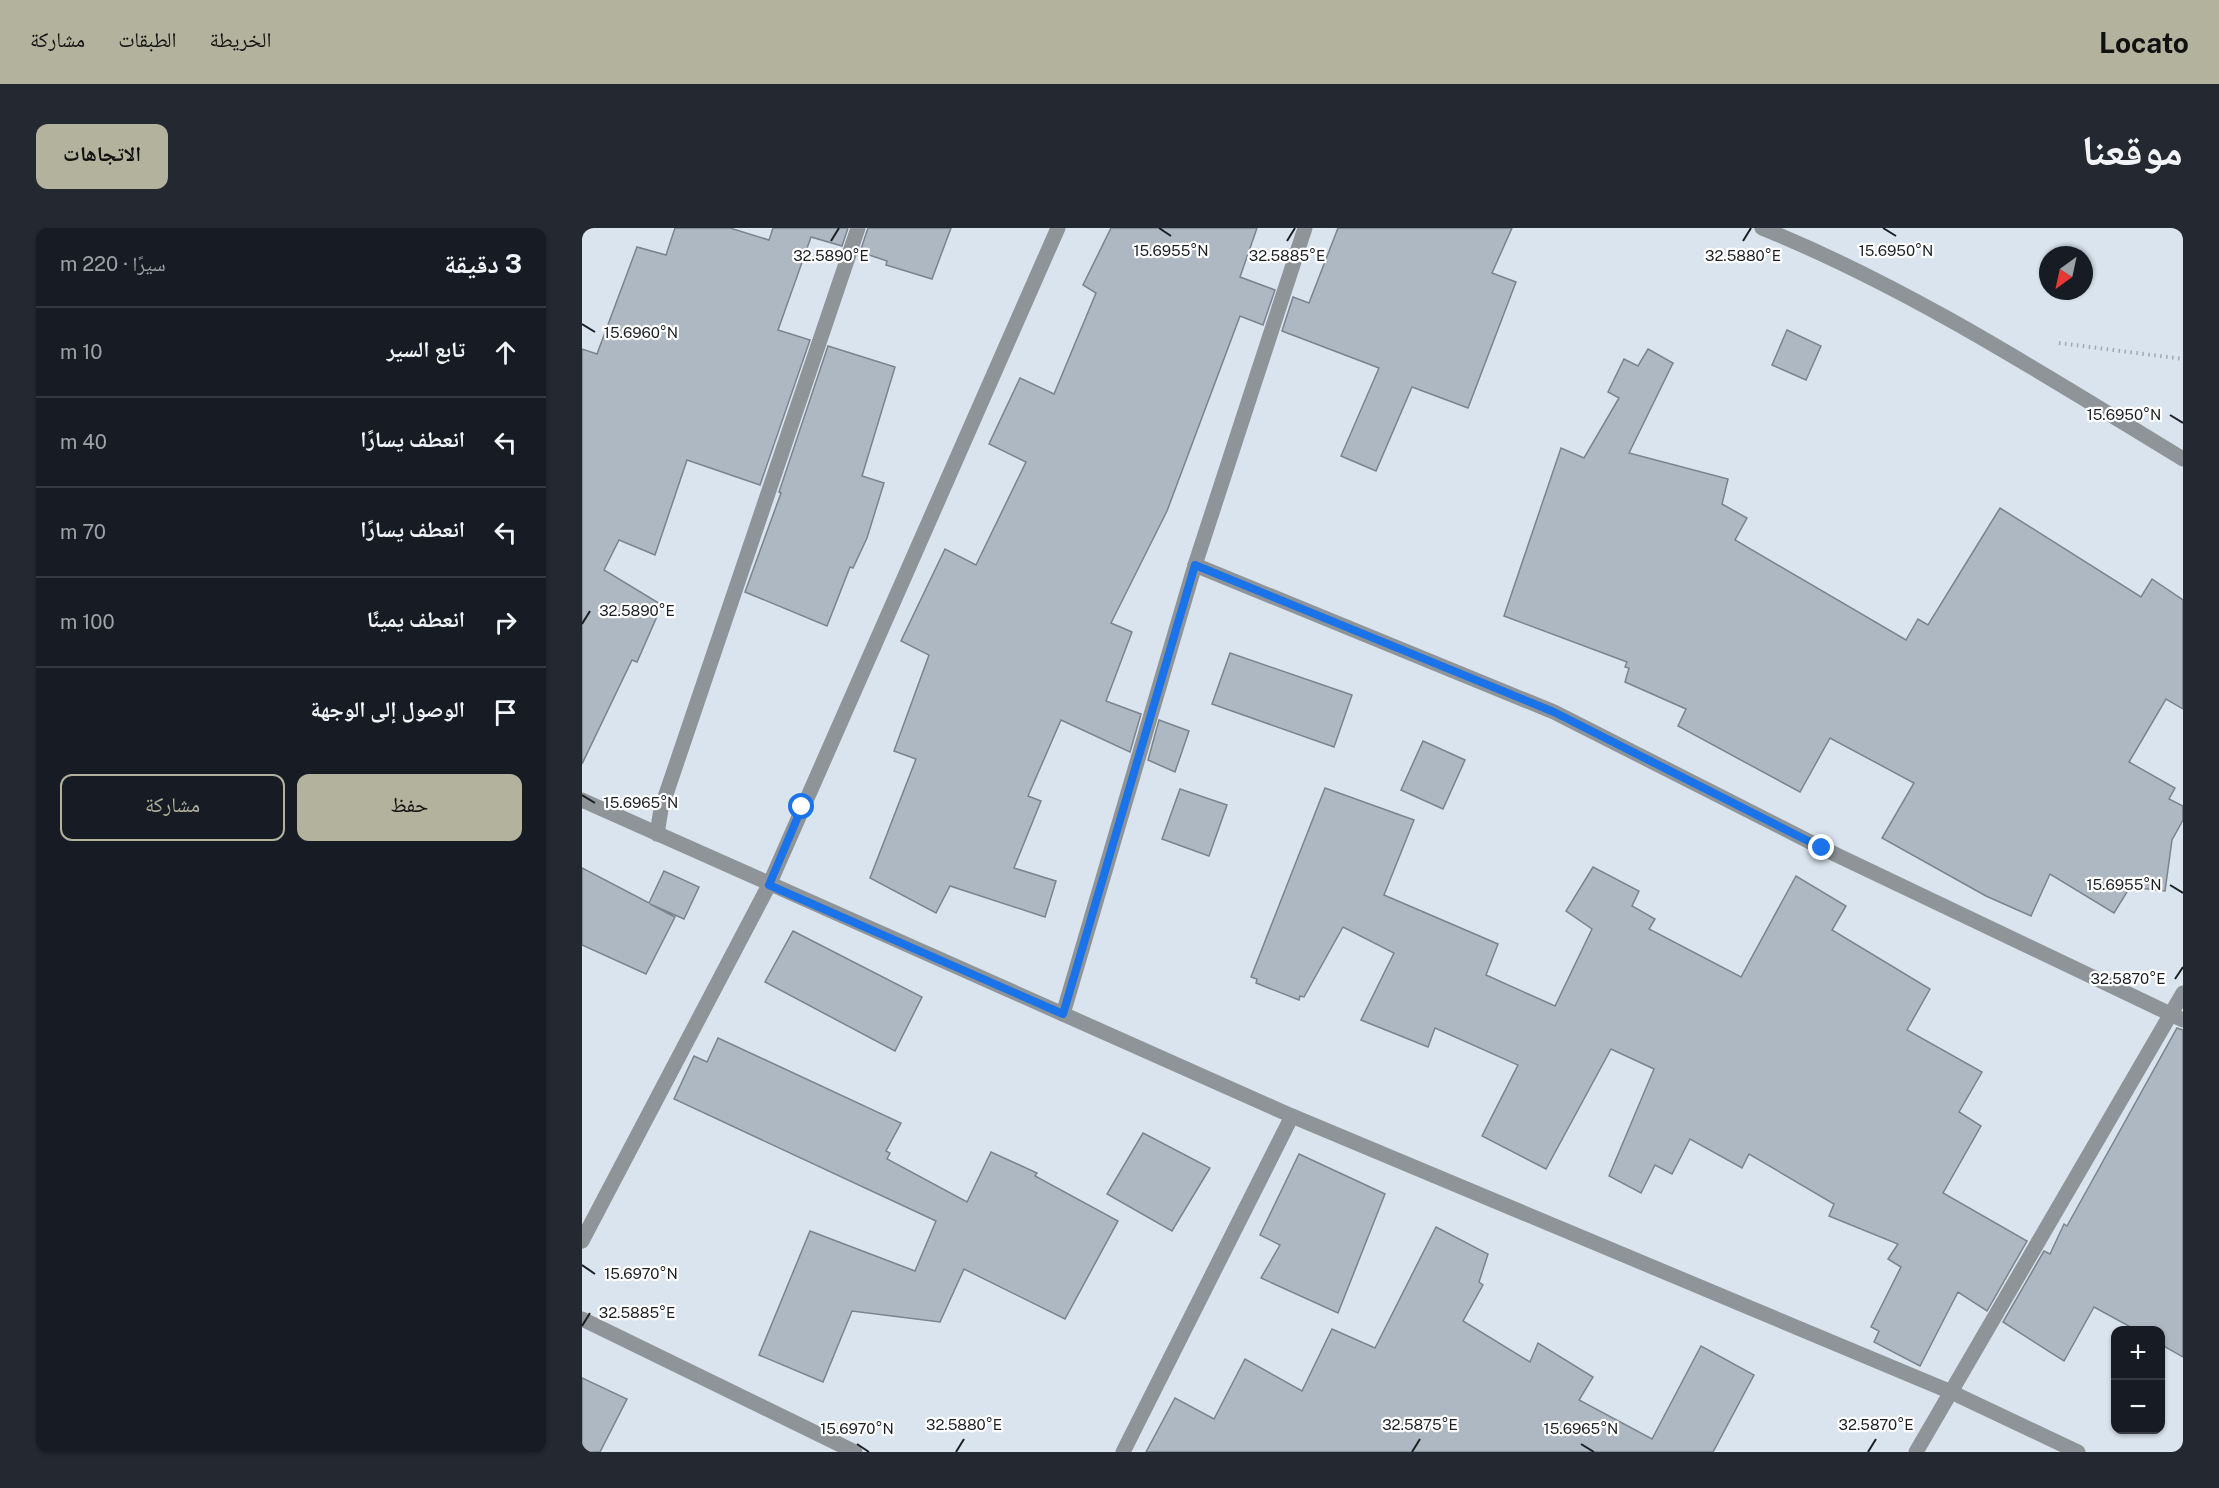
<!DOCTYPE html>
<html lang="ar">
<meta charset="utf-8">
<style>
body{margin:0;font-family:"Public Sans","Noto Naskh Arabic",sans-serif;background:#242831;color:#f1f3f6;direction:rtl}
.controls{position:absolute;right:18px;bottom:18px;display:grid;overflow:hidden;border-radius:12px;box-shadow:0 2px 4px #0004}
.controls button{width:54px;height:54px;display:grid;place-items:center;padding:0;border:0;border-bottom:2px solid #363941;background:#171b24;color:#f1f3f6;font:30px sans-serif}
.compass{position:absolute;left:1457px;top:18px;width:54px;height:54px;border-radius:50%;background:#171b24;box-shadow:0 2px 4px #0004;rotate:213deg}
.stop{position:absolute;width:18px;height:18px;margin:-14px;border:4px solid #1a73e8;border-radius:50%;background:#fff}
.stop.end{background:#1a73e8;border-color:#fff;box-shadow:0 2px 6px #0008}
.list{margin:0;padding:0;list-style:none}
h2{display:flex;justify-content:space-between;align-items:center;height:78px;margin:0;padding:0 24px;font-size:26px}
h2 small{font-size:20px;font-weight:400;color:#9ea1a6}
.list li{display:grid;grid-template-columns:39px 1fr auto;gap:18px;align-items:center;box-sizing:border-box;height:90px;padding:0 24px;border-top:2px solid #363941}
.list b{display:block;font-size:22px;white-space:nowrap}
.list em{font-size:20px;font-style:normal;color:#9ea1a6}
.actions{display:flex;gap:12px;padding:18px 24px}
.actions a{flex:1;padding:14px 0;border:2px solid #b2b29d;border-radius:12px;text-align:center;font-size:21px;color:#b2b29d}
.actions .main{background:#b2b29d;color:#111}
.icon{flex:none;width:33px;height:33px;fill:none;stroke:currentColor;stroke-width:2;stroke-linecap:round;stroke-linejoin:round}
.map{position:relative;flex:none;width:1601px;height:1224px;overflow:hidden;direction:ltr;border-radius:12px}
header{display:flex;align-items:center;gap:36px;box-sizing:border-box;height:84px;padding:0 30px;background:#b2b29d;color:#111}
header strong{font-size:28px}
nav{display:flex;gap:33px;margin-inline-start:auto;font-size:21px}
.intro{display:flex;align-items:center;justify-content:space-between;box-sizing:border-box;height:144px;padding:0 36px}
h1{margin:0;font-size:42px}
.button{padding:15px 27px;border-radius:12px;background:#b2b29d;color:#111;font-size:21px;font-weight:700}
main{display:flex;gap:36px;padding:0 36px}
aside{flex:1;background:#171b24;border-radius:12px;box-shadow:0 2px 4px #0004}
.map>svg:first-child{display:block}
.building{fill:#aeb8c3;stroke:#7a848e;stroke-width:1.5}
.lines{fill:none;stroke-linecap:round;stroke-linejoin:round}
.path{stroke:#a0a9b1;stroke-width:4;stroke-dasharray:1.5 4.5;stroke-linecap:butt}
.minor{stroke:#8f9498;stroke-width:15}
.route{stroke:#1a73e8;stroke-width:8}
.ticks{fill:none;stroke:#1c2024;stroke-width:2}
.ticks-label{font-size:15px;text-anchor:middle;fill:#1c2024;stroke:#fff;stroke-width:4.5;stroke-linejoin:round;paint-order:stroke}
</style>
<header>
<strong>Locato</strong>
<nav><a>الخريطة</a><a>الطبقات</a><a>مشاركة</a></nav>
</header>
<div class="intro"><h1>موقعنا</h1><a class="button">الاتجاهات</a></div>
<main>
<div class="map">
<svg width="1601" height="1224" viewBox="0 0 1601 1224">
<rect width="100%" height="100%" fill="#d9e4ee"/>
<g class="building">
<path d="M93 0H148L187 12 191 0H266L260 18 229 9 196 102 228 112 178 257 105 232 73 327 37 312 22 342 80 377 55 434 50 432 0 536V121L15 126 55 19 84 27Z"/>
<path d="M286 0H369L350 51 304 37 305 33 278 24Z"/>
<path d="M529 0H675L658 49 693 62 681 97 658 88 585 283 529 395 550 404 524 473 559 486 548 524 479 492 446 568 459 573 432 640 474 653 463 689 368 658 354 685 288 650 334 531 312 523 347 427 319 413 363 321 394 337 444 234 407 216 438 150 472 166 514 65 501 57Z"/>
<path d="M756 0H930L910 45 934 54 886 180 830 159 794 243 759 228 797 140 700 103 711 69 727 75Z"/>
<path d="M1205 102 1239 118 1224 152 1190 137Z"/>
<path d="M246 118 313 139 280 248 302 255 285 310 271 340 268 339 245 398 163 364 199 265 197 264Z"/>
<path d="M1066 121 1091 135 1047 225 1146 251 1140 276 1165 290 1153 312 1324 412 1336 391 1346 397 1418 280 1559 369 1570 351 1601 372V481L1584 471 1547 534 1593 560 1587 571 1601 578V592L1590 612 1583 663 1548 659 1532 685 1468 646 1449 688 1404 668 1300 610 1332 555 1248 510 1218 564 1096 498 1104 481 1043 454 1047 440 1043 439 1045 434 922 388 979 220 1002 230 1037 170 1026 164 1042 131 1056 138Z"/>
<path d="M648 425 770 467 752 519 630 476Z"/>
<path d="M577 492 607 503 593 544 566 532Z"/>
<path d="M841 513 883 532 861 581 819 562Z"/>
<path d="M743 560 832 592 802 667 916 716 904 747 973 778 1010 701 984 683 1011 639 1057 663 1050 678 1073 691 1067 701 1159 749 1214 648 1264 678 1250 702 1348 761 1325 802 1400 844 1377 884 1399 898 1361 965 1445 1013 1405 1083 1376 1064 1338 1138 1292 1114 1297 1103 1289 1099 1319 1039 1306 1031 1316 1016 1247 988 1252 976 1167 926 1160 940 1108 911 1090 946 1073 937 1059 965 1027 948 1072 841 1029 821 964 941 900 908 936 837 853 800 846 819 779 792 812 725 761 699 722 769 718 768 717 772 674 755 675 751 669 749Z"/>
<path d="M598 561 645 577 627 628 580 611Z"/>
<path d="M0 640 67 675 82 643 117 659 102 691 68 676 93 689 64 746 0 717Z"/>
<path d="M211 703 340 769 313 823 183 754Z"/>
<path d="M1595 800 1601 802V1129L1578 1116V1102H1554L1512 1079 1482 1133 1421 1094 1462 1023 1468 1026 1482 996 1485 998Z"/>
<path d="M136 810 319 895 304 923 308 925 305 931 385 974 409 924 455 945 453 948 536 993 483 1091 382 1041 358 1094 270 1083 241 1154 177 1127 228 1003 333 1043 354 993 92 871 112 828 125 834Z"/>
<path d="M561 905 628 940 590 1003 525 966Z"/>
<path d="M717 926 803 966 756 1085 679 1050 698 1017 678 1007Z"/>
<path d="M854 999 906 1026 897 1054 901 1057 881 1093 948 1134 956 1115 1011 1149 997 1172 1070 1211 1119 1118 1172 1147 1131 1224H564L593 1170 632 1191 663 1131 720 1163 750 1101 793 1120Z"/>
<path d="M0 1150 45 1171 18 1224H0Z"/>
</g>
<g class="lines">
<path class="path" d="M1477 115 1601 131"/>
<g class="minor">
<path d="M1180 0C1328 60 1464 148 1601 231"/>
<path d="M613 337 972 484 1240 620 1601 792"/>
<path d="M0 572 710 888 1369 1164 1496 1224"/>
<path d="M75 606 79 581 276 0"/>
<path d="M481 786 613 337 723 0"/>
<path d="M0 1013 187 657 476 0"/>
<path d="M0 1091 273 1224"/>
<path d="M541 1224 710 888"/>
<path d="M1334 1224 1601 765"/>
</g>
</g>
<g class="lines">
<path class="route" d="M220 579 187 657 481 786 613 337 972 484 1240 620"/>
</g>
<path class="ticks" d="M577 0 589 8M1301 0 1314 8M249 13 257 0M705 13 713 0M1161 13 1169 0M0 96 13 104M1588 187 1601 195M0 396 8 383M0 567 13 575M1588 657 1601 665M1593 751 1601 739M0 1037 13 1046M0 1098 8 1085M275 1216 287 1224M999 1216 1012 1224M374 1224 382 1211M830 1224 838 1211M1286 1224 1294 1211"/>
<g class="ticks-label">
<text x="589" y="28">15.6955°N</text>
<text x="1314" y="28">15.6950°N</text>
<text x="249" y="33">32.5890°E</text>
<text x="705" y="33">32.5885°E</text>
<text x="1161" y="33">32.5880°E</text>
<text x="59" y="110">15.6960°N</text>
<text x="1542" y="192">15.6950°N</text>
<text x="55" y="388">32.5890°E</text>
<text x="59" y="580">15.6965°N</text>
<text x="1542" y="662">15.6955°N</text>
<text x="1546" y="756">32.5870°E</text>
<text x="59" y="1051">15.6970°N</text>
<text x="55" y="1090">32.5885°E</text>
<text x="382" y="1202">32.5880°E</text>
<text x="838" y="1202">32.5875°E</text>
<text x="1294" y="1202">32.5870°E</text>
<text x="275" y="1206">15.6970°N</text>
<text x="999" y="1206">15.6965°N</text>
</g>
</svg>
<div class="controls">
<button>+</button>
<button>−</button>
</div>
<svg class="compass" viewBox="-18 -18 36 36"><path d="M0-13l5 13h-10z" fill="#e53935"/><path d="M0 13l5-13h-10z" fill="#9ea1a6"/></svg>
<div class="stop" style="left:220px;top:579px"></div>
<div class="stop end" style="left:1240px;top:620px"></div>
</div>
<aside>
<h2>3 دقيقة<small>سيرًا · 220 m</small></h2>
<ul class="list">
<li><svg class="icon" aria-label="ahead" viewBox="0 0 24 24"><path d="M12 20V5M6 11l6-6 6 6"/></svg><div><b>تابع السير</b></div><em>10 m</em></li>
<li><svg class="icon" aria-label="left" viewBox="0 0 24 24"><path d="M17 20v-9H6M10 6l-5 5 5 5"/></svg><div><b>انعطف يسارًا</b></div><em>40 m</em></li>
<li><svg class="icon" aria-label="left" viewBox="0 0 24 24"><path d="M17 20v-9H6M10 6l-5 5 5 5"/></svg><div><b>انعطف يسارًا</b></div><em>70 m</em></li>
<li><svg class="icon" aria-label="right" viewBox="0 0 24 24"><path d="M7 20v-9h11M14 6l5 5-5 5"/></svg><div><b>انعطف يمينًا</b></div><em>100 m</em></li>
<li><svg class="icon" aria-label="arrive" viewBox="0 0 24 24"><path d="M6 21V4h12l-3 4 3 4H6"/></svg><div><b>الوصول إلى الوجهة</b></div></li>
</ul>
<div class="actions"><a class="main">حفظ</a><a>مشاركة</a></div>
</aside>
</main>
